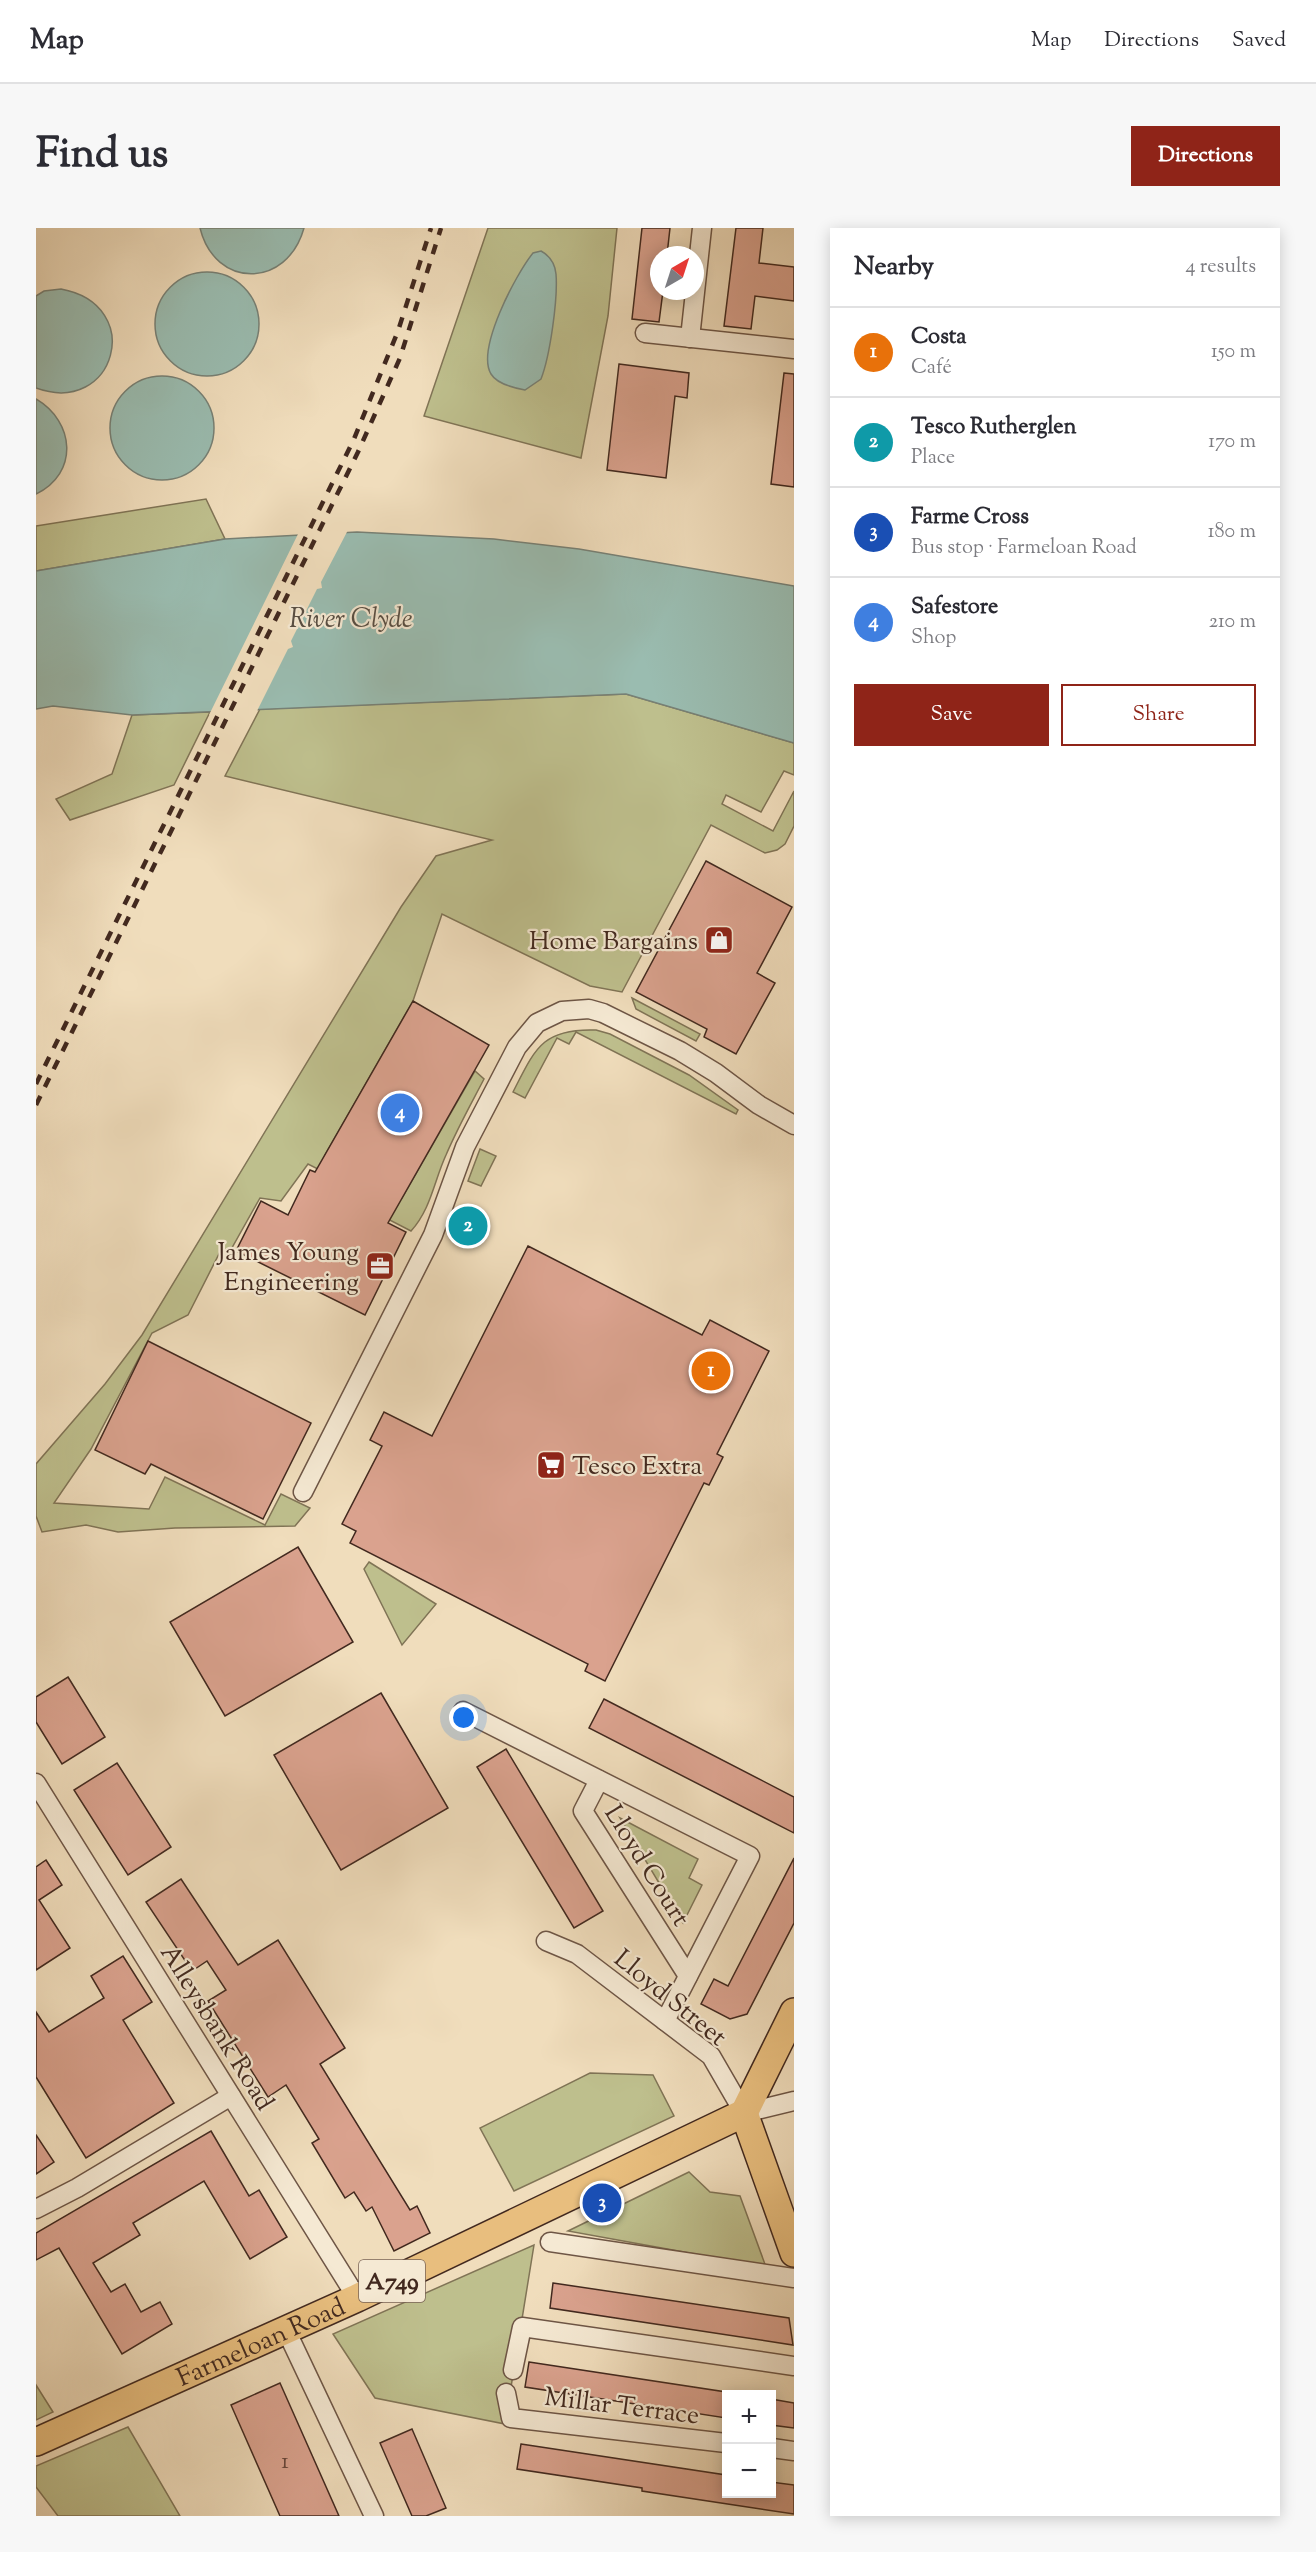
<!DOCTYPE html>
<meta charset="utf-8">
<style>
body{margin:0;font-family:"Sorts Mill Goudy",serif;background:#f7f7f7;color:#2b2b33}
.controls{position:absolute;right:18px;bottom:18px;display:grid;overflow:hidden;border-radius:0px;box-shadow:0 3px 15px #0003}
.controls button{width:54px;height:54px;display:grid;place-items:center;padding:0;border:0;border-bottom:2px solid #e1e1e2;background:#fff;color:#2b2b33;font:30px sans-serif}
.compass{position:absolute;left:614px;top:18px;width:54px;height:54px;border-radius:50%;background:#fff;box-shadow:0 3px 15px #0003;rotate:39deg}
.you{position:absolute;left:428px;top:1490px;width:21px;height:21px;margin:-15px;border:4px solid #fff;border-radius:50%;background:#1a73e8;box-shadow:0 0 0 9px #1a73e833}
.badge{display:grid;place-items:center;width:39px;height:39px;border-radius:50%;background:#8f2418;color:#fff;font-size:20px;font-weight:700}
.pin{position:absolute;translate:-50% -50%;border:3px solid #fff;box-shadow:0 2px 6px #0006}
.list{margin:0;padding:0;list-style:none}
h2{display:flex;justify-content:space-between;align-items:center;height:78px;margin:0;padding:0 24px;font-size:26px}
h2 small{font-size:20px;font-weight:400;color:#7c7c81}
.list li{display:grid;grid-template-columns:39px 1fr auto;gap:18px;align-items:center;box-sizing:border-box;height:90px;padding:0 24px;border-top:2px solid #e1e1e2}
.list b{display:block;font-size:22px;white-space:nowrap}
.list p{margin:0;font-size:20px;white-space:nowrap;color:#7c7c81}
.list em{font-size:20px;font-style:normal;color:#7c7c81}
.actions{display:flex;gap:12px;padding:18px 24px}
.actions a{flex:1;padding:14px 0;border:2px solid #8f2418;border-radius:0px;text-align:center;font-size:21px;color:#8f2418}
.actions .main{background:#8f2418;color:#fff}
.map{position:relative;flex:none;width:758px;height:2288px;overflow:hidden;border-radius:0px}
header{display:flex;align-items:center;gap:36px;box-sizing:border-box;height:84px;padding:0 30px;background:#fff;border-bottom:2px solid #e1e1e2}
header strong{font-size:28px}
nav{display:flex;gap:33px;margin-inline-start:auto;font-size:21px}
.intro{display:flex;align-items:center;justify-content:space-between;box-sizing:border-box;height:144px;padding:0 36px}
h1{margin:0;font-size:42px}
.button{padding:15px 27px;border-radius:0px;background:#8f2418;color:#fff;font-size:21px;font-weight:700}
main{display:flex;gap:36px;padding:0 36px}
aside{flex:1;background:#fff;border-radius:0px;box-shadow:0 3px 15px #0003}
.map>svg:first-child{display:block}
.green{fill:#bebf8d;stroke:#807456;stroke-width:1.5}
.water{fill:#9abcb0;stroke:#778176;stroke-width:1.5}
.pier{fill:#f0ddbc}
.building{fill:#daa28e;stroke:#42291f;stroke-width:1.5}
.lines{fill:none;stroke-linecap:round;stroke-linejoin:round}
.street-casing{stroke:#6e5646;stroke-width:21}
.primary-casing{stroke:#42291f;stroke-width:30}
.street{stroke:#f5e9d3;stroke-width:18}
.primary{stroke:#e8be7e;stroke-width:27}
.rail{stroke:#42291f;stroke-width:4.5;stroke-dasharray:10 10;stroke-linecap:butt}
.labels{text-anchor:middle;stroke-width:4.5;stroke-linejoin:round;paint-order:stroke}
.number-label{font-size:22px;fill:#68473b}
.shield{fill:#f5e9d3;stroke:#786355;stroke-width:1.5}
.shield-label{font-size:24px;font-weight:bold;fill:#42291f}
.poi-label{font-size:26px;fill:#42291f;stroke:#f5e9d3;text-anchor:end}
.street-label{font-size:26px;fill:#42291f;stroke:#f5e9d3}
.water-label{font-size:27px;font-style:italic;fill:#584e43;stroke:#f5e9d3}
</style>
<header>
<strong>Map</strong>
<nav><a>Map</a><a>Directions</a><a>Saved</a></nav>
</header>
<div class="intro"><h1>Find us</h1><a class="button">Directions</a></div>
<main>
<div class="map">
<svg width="758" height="2288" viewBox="0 0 758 2288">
<rect width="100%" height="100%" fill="#f0ddbc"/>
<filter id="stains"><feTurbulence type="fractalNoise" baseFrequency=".00333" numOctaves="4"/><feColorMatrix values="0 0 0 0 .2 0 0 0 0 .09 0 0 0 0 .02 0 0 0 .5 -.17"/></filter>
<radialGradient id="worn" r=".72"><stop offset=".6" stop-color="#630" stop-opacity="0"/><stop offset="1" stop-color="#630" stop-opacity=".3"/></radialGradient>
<g class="green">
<path d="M452 0H581L572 88 545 230 388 188Z"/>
<path d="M170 271 189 311 0 343V298Z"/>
<path d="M590 466 758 515V547L748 543 725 584 690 567 686 576 737 603 758 563V598L749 616 741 622 729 625 675 597 586 764 554 758 406 686 377 773 289 927 366 970 439 843 448 851C435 876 421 901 410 927 398 953 395 981 375 1003L340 985 345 973 272 936 245 973 224 970 193 1025 185 1022 152 1087 116 1105 55 1221 18 1275 113 1281 129 1249 229 1297 245 1266 274 1280 259 1298 139 1300 82 1304 50 1297 6 1304 0 1288V1236L69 1156 106 1107 365 679 400 628 456 612 189 548 224 481Z"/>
<path d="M174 484 138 557 34 592 20 571 76 546 96 487Z"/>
<path d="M596 770 664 806 660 813 600 781Z"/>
<path d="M560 802 574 806 653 847 702 882 700 886 540 804 533 816 521 810 489 870 477 864C499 821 506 800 560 802Z"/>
<path d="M444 921 460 928 445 958 432 953Z"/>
<path d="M333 1334 400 1376 366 1417 328 1341Z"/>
<path d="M584 1590 662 1631 653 1650 666 1657 647 1695Z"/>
<path d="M554 1845 617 1847 638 1888 478 1963 444 1900Z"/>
<path d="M653 1944 674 1964 704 1968 730 2039 532 2003Z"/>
<path d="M498 2017 469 2196 339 2170 297 2106Z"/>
<path d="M0 2157 17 2184 0 2192Z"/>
<path d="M92 2199 144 2288H22L0 2259V2238Z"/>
</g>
<g class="water">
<path d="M164 0H268C251 61 179 61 164 0Z"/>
<path d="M505 23C514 28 519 36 520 46 522 71 514 128 505 151L489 162C478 160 461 156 455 146 440 121 480 46 497 25Z"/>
<circle cx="171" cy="96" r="52"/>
<path d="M25 61C111 77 79 189 0 160V68L8 63Z"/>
<circle cx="126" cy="200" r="52"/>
<path d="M0 171C39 194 43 245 0 266Z"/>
<path d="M321 304 458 311 543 321 758 358V515L590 466 96 487 17 478 0 481V343L189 311Z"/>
</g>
<path class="pier" d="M312 302 285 354 286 360 281 361 255 413 257 419 252 421 221 483 173 487 263 304Z"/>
<g class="building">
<path d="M606 0H634L631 27H623V63H627L623 94 596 91Z"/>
<path d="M700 0H727L723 35 758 39V73L719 68 715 101 688 98Z"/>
<path d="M583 136 653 145 651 170 639 168 630 250 571 242Z"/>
<path d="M748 145 758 146V259L735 256Z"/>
<path d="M670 633 756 679 721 745 739 755 700 826 668 809 671 801 600 764Z"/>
<path d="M377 773 453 817 352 995 370 1004 329 1087 200 1023 225 973 252 987 274 942 279 944Z"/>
<path d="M492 1018 666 1107 674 1092 733 1123 681 1226 687 1229 673 1257 668 1255 569 1453 549 1443 552 1436 314 1315 320 1303 306 1296 346 1218 334 1212 348 1184 396 1208Z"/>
<path d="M112 1113 275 1195 227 1291 115 1236 109 1246 59 1222Z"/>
<path d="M262 1319 317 1414 189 1488 134 1394Z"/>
<path d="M32 1449 69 1509 26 1536 0 1494V1469Z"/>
<path d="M345 1465 412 1580 305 1642 238 1527Z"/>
<path d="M568 1471 758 1569V1605L553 1500Z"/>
<path d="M470 1521 567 1683 538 1700 441 1539Z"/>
<path d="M81 1535 135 1619 92 1647 38 1562Z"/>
<path d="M758 1630V1695L711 1786 694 1791 665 1776 678 1751 692 1758Z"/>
<path d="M10 1632 26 1657 3 1672 34 1720 0 1742V1639Z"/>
<path d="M145 1651 202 1737 242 1712 309 1820 284 1836 374 1982 381 1978 394 2005 358 2023 336 1979 330 1983 318 1964 309 1970 276 1915 283 1911 250 1857 232 1869 172 1773 190 1762 171 1733 156 1743 110 1674Z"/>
<path d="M87 1728 116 1774 87 1792 138 1875 50 1930 0 1849V1784L13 1804 68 1770 55 1748Z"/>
<path d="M175 1903 213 1968 223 1962 251 2009 214 2031 168 1953 97 1995 104 2007 57 2035 75 2064 89 2056 105 2084 124 2074 136 2096 86 2126 23 2020 0 2032V2005Z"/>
<path d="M0 1907 18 1934 0 1946Z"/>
<path d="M517 2055 753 2090 757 2117 514 2080Z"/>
<path d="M493 2134 690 2164V2190L489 2159Z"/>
<path d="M244 2155 303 2288H244L195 2177Z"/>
<path d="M735 2171 758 2175V2200L735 2197Z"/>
<path d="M376 2201 410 2280 390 2288H376L344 2215Z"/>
<path d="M485 2216 690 2247V2265H735V2254L758 2257V2286L606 2263V2260L481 2241Z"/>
</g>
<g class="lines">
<g class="street-casing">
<g id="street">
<path d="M609 105 758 121"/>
<path d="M654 110 666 0"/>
<path d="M267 1264 397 1007 429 919 481 819 501 795 526 783 553 781 567 785 644 823 680 845 723 877 758 897"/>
<path d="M427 1483 714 1628 629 1793"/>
<path d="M563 1552 547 1583 652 1748"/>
<path d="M0 1555 321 2070"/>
<path d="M510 1713 541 1726 675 1828 708 1885 758 1873"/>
<path d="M0 1981 41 1960 195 1868"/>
<path d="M514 2014 758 2050"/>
<path d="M250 2102 338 2288"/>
<path d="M477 2142 486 2099 758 2138"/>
<path d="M470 2165 475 2190 690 2215"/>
<path d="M736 2220 758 2223"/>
</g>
</g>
<g class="primary-casing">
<g id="primary">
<path d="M708 1885 758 2025"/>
<path d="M708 1885 758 1784"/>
<path id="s1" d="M0 2214 321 2070 708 1885"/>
</g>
</g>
<use href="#street" class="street"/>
<use href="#primary" class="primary"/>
<g class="rail">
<path d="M0 856 318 211 362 103 395 0"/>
<path d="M0 877 322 224 364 130 405 0"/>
</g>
</g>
<defs>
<g id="shop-square" transform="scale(1.5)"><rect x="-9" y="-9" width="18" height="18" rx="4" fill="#8f2418" stroke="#f5e9d3"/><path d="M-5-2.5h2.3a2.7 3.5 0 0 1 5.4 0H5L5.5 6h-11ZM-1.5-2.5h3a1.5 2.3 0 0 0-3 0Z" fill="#fff"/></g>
<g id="office-square" transform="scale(1.5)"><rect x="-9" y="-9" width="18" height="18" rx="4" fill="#8f2418" stroke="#f5e9d3"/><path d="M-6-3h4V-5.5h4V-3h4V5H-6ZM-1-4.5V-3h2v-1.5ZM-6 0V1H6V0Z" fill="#fff"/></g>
<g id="supermarket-square" transform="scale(1.5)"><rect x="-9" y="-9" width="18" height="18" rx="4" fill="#8f2418" stroke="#f5e9d3"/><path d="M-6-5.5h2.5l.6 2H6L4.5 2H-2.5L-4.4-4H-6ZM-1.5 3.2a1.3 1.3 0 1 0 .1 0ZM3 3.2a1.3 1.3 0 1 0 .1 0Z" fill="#fff"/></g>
</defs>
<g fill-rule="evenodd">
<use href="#shop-square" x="683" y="712"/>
<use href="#office-square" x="344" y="1038"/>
<use href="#supermarket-square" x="515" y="1237"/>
</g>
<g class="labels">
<g class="number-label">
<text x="249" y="2240">1</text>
</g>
<rect class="shield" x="323" y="2032" width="66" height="42" rx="4.5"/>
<g class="shield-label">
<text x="356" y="2061">A749</text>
</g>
<g class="poi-label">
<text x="662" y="721">Home Bargains</text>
<text x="323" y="1032">James Young<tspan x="323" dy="30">Engineering</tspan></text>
<text x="536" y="1246" text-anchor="start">Tesco Extra</text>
</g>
<g class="street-label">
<text transform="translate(612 1637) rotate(58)" y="9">Lloyd Court</text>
<text transform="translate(635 1769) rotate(39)" y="9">Lloyd Street</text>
<text transform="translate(182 1799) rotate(58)" y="9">Alleysbank Road</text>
<text dy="9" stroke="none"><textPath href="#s1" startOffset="246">Farmeloan Road</textPath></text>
<text transform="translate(586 2177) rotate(7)" y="9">Millar Terrace</text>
</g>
<g class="water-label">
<text x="315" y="399">River Clyde</text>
</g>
</g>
<rect width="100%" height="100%" filter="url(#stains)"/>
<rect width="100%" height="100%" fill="url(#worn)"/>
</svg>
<div class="controls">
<button>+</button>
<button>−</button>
</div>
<svg class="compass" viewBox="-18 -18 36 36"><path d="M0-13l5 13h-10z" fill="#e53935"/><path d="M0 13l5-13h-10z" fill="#7c7c81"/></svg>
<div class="you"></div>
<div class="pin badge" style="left:675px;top:1143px;background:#e8710a">1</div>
<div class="pin badge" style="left:432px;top:998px;background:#0f9aa8">2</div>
<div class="pin badge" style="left:566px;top:1975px;background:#1a4fb4">3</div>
<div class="pin badge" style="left:364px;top:885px;background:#3f7fe0">4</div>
</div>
<aside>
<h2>Nearby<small>4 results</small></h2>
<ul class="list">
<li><span class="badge" style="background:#e8710a">1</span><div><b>Costa</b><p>Café</p></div><em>150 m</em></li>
<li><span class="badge" style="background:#0f9aa8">2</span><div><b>Tesco Rutherglen</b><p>Place</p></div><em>170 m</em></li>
<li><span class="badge" style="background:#1a4fb4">3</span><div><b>Farme Cross</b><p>Bus stop · Farmeloan Road</p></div><em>180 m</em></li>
<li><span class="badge" style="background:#3f7fe0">4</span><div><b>Safestore</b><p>Shop</p></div><em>210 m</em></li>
</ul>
<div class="actions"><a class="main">Save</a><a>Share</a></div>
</aside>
</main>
